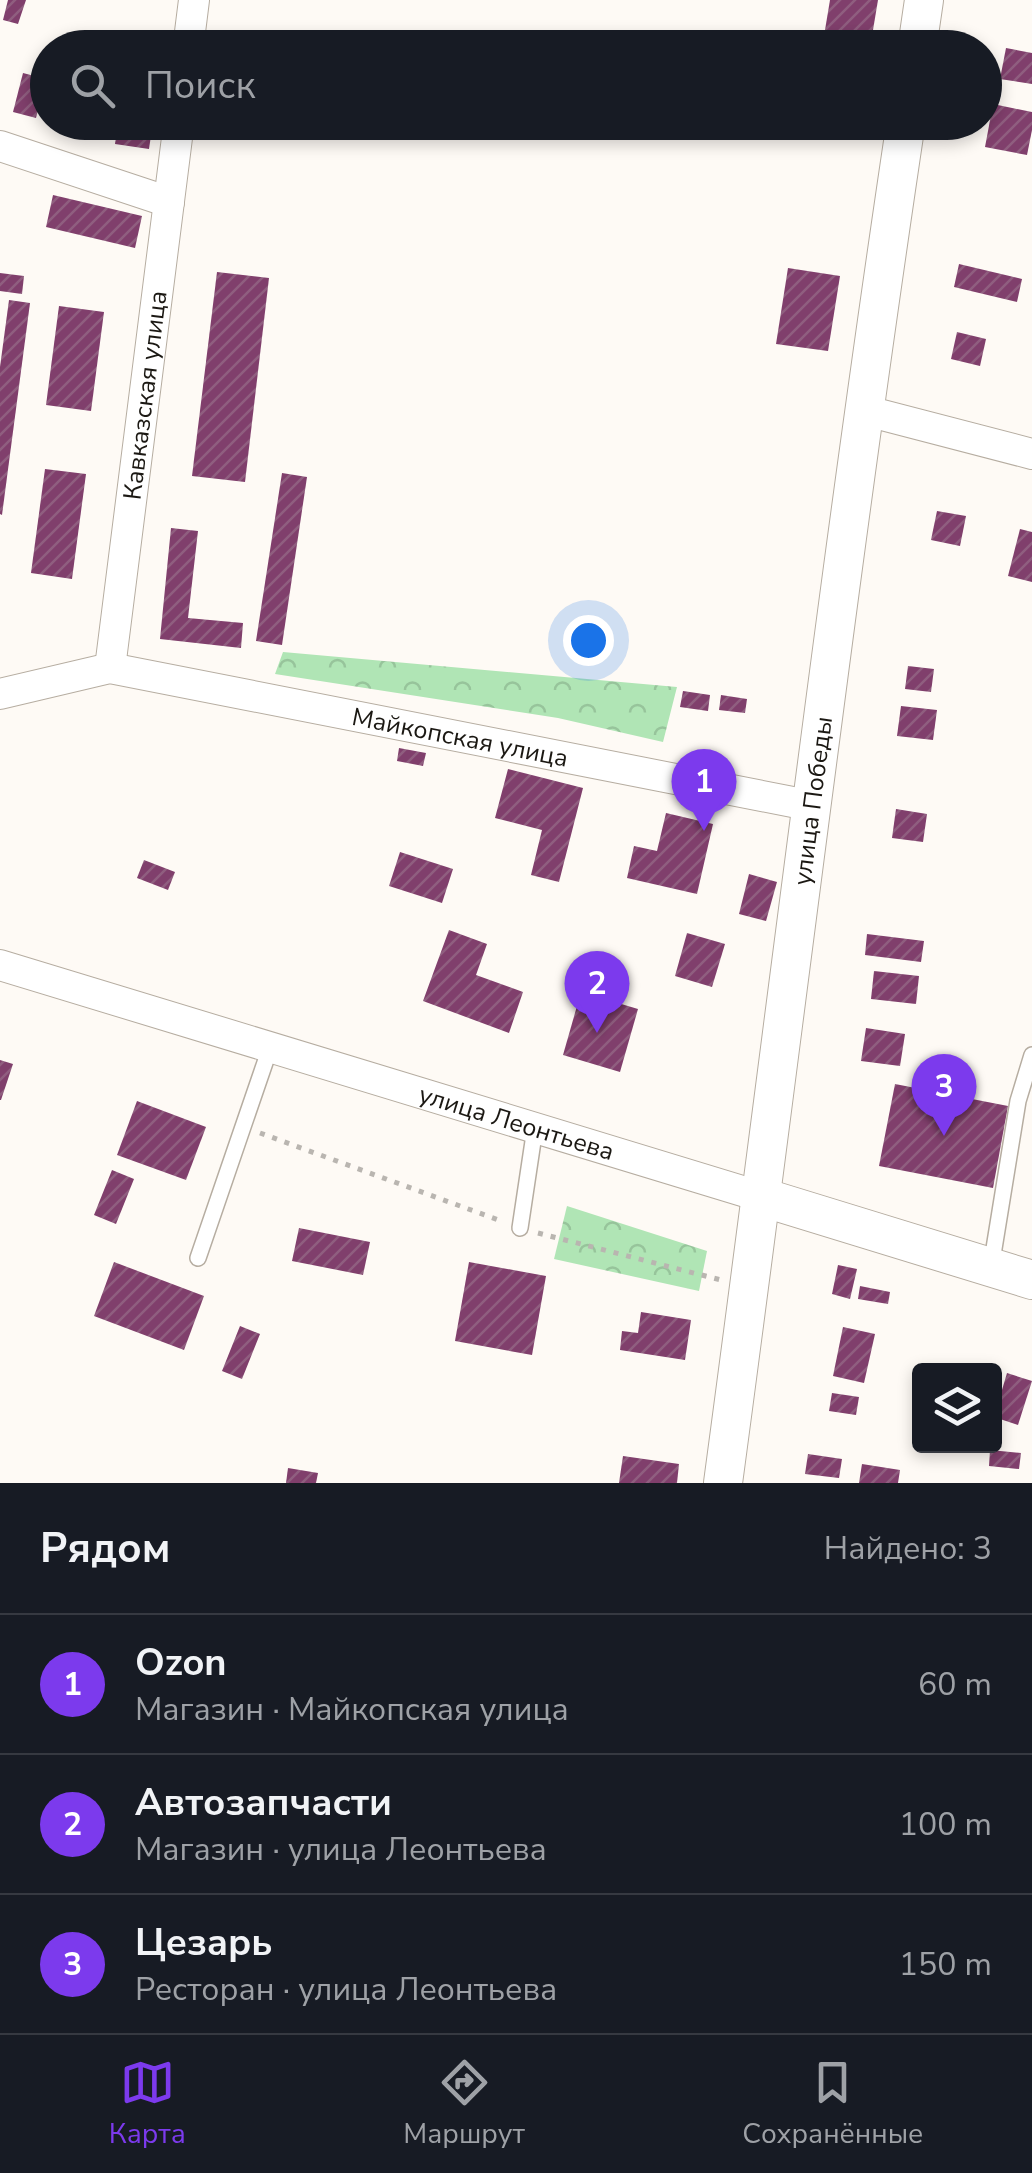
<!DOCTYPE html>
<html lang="ru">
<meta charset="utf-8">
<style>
body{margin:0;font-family:"Nunito Sans",sans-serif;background:#20242c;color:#f1f3f6}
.controls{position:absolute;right:30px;bottom:30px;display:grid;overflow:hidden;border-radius:10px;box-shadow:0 5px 15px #0003}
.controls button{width:90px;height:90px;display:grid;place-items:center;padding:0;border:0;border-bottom:2px solid #363941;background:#171b24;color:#f1f3f6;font:50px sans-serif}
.you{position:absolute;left:588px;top:640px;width:35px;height:35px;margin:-25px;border:8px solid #fff;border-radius:50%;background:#1a73e8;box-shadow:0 0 0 15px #1a73e833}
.badge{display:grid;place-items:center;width:65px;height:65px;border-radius:50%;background:#7c3aed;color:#fff;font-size:32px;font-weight:700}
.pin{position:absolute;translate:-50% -82px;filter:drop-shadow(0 2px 5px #0008)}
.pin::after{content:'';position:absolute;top:52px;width:35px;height:30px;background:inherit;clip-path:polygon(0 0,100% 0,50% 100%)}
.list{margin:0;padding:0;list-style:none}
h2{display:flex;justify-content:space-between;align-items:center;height:130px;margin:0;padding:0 40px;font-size:42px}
h2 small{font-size:32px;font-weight:400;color:#9ea1a6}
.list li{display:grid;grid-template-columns:65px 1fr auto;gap:30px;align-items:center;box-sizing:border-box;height:140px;padding:0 40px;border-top:2px solid #363941}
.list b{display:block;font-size:38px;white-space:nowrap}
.list p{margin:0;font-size:32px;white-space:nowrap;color:#9ea1a6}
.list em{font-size:32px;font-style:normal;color:#9ea1a6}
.icon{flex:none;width:55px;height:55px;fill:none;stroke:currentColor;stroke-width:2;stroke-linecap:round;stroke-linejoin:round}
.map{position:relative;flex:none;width:1032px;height:1483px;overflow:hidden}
.search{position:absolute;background:#171b24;box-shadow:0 5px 15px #0003;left:30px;right:30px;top:30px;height:110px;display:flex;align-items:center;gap:25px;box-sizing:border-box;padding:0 35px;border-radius:55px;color:#9ea1a6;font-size:38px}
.sheet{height:550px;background:#171b24}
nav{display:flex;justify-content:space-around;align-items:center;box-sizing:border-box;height:140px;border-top:2px solid #363941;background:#171b24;font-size:28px;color:#9ea1a6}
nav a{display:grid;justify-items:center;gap:5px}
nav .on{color:#7c3aed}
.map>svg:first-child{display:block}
.forest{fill:url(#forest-crowns)}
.building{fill:url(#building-hatch)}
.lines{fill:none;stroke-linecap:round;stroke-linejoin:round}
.service-casing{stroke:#b6ada1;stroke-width:18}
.minor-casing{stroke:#b6ada1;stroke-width:32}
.tertiary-casing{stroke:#b6ada1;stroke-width:40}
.path{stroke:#b9b5b0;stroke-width:5;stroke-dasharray:5 8;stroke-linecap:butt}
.service{stroke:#fff;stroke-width:15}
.minor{stroke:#fff;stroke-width:30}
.tertiary{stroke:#fff;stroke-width:38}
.labels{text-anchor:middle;stroke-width:10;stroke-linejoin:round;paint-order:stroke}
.street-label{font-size:25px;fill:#1b1813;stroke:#fefaf5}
</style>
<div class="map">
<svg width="1032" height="1483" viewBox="0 0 1032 1483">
<defs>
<pattern id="forest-crowns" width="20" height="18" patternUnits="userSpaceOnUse" patternTransform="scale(2.5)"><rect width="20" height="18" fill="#b0e5b5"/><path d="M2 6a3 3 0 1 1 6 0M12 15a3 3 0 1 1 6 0" fill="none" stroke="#97c49b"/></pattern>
<pattern id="building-hatch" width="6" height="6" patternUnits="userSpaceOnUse" patternTransform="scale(2.5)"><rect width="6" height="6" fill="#803f6c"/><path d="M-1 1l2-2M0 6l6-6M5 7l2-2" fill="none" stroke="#8f5e7f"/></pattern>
</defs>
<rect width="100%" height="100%" fill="#fefaf5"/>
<g class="forest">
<path d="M283 652 677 687 663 742 558 718 275 674Z"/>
<path d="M567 1206 707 1251 699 1291 554 1259Z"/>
</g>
<g class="building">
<path d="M8 0H26L18 24 3 20Z"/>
<path d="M830 0H878L870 48H822Z"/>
<path d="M113 31 166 39 165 48H111Z"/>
<path d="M1006 48 1032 53V84L1000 79Z"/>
<path d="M23 73 46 79 36 118 13 112Z"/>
<path d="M993 104 1032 112V130L1027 155 985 147Z"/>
<path d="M118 122H153L149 149 115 144Z"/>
<path d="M53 195 142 216 135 248 46 227Z"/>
<path d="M959 264 1022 279 1017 302 954 287Z"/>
<path d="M788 268 840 276 828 351 776 344Z"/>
<path d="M217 272 269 278 245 482 192 476Z"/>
<path d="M0 273 24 276 22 294 0 291Z"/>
<path d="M9 300 30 303 2 515 0 514V367Z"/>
<path d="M59 306 104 312 91 411 46 405Z"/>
<path d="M957 332 986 339 980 366 951 359Z"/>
<path d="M45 469 86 474 72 579 31 573Z"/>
<path d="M282 473 307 477 282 645 256 641Z"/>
<path d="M937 511 966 516 960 546 931 540Z"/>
<path d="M171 528 198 531 188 618 243 623 241 648 160 639Z"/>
<path d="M1020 529 1032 532V582L1008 576Z"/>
<path d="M908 666 934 669 931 692 905 689Z"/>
<path d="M683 691 710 695 708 711 680 707Z"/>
<path d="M721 695 747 699 745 713 719 710Z"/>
<path d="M901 706 937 710 933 740 897 736Z"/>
<path d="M399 748 426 753 423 766 397 761Z"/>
<path d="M508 769 583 788 559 882 531 875 542 830 495 818Z"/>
<path d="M896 809 927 814 923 842 892 838Z"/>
<path d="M666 813 713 824 697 894 627 878 634 846 657 851Z"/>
<path d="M400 852 453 869 442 903 389 886Z"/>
<path d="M144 860 175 872 168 890 137 878Z"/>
<path d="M749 874 777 882 766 921 739 914Z"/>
<path d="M449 930 487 944 476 975 523 992 509 1033 423 1001Z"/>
<path d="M687 933 725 944 712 987 675 976Z"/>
<path d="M867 934 924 941 921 962 865 955Z"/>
<path d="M874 971 919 976 916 1004 871 999Z"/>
<path d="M581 992 638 1009 620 1072 563 1055Z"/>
<path d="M866 1028 905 1034 900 1066 861 1061Z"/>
<path d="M0 1060 13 1064 1 1100H0Z"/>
<path d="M895 1084 1008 1106 993 1188 879 1166Z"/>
<path d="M137 1101 206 1127 186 1180 117 1155Z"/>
<path d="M112 1170 134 1179 116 1224 94 1215Z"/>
<path d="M299 1228 370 1242 363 1275 292 1261Z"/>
<path d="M114 1262 204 1296 184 1350 94 1316Z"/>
<path d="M469 1262 546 1276 532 1355 455 1341Z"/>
<path d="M838 1265 857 1269 850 1299 832 1294Z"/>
<path d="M860 1286 890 1292 888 1304 858 1299Z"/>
<path d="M641 1312 691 1320 685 1360 620 1350 622 1331 638 1333Z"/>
<path d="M240 1326 260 1334 242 1379 222 1371Z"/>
<path d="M843 1327 875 1334 864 1383 833 1376Z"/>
<path d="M1007 1373 1032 1381 1018 1425 994 1417Z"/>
<path d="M832 1393 859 1397 856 1415 829 1411Z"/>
<path d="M990 1450 1021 1453 1019 1469 989 1466Z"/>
<path d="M808 1454 842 1459 839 1478 805 1474Z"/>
<path d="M623 1456 679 1464 677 1483H619Z"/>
<path d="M862 1464 900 1470 898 1483H859Z"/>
<path d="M288 1468 318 1473 316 1483H286Z"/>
</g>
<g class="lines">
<g class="service-casing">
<g id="service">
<path d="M520 1228 535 1128"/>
<path d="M198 1258 270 1048"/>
<path d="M991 1267 1018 1101 1032 1055"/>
</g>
</g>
<g class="minor-casing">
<g id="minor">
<path d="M188 48 194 0"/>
<path d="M0 146 169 202"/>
<path d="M863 410 1032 454"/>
<path id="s1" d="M110 668 179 122"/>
<path id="s2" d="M0 694 110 668 813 806"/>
<path id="s3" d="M0 965 762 1197"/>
</g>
</g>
<g class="tertiary-casing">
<g id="tertiary">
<path d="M917 48 924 0"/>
<path d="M762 1197 1032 1280"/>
<path id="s4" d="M723 1483C784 1030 838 575 906 122"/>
</g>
</g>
<g class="path">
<path d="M260 1133 504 1222"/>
<path d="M538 1233 721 1280"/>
</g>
<use href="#service" class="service"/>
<use href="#minor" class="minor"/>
<use href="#tertiary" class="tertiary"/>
</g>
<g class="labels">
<g class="street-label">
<text dy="9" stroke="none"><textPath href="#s1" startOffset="275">Кавказская улица</textPath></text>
<text dy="9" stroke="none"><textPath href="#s2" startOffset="470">Майкопская улица</textPath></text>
<text dy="9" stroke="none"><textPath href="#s4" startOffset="688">улица Победы</textPath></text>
<text dy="9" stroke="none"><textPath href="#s3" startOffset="540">улица Леонтьева</textPath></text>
</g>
</g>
</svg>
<div class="controls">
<button><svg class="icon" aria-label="layers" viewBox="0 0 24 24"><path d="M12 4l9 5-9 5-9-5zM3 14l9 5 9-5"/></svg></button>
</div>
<div class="you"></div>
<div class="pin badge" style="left:704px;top:831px">1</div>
<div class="pin badge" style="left:597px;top:1033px">2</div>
<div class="pin badge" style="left:944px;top:1136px">3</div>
<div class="search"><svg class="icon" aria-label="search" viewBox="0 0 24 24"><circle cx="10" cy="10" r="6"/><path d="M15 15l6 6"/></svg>Поиск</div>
</div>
<section class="sheet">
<h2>Рядом<small>Найдено: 3</small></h2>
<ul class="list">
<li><span class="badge">1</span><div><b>Ozon</b><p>Магазин · Майкопская улица</p></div><em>60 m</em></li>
<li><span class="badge">2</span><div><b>Автозапчасти</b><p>Магазин · улица Леонтьева</p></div><em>100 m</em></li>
<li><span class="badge">3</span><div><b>Цезарь</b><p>Ресторан · улица Леонтьева</p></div><em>150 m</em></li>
</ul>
</section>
<nav>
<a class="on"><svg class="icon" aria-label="map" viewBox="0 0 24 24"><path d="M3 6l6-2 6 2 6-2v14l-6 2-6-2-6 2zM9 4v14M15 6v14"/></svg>Карта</a>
<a><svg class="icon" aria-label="directions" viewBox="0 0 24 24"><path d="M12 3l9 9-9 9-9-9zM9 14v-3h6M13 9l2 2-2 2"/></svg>Маршрут</a>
<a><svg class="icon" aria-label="saved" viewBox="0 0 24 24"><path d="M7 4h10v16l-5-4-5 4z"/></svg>Сохранённые</a>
</nav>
